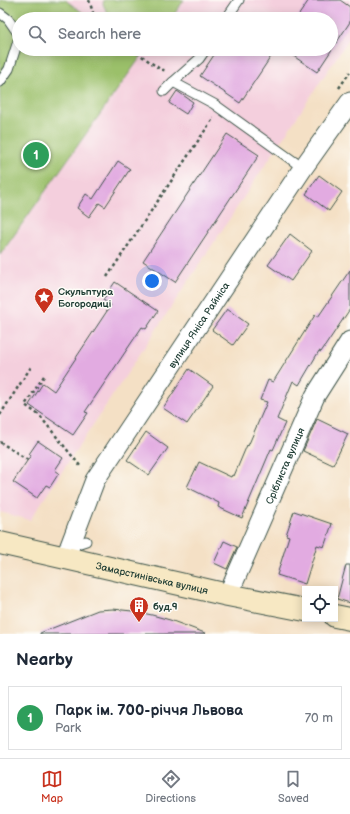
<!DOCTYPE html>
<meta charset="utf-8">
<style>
body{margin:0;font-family:"Balsamiq Sans",sans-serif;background:#f2f2f3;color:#1f2937}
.controls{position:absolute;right:12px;bottom:12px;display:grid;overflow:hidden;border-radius:0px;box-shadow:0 2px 10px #0003}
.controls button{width:36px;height:36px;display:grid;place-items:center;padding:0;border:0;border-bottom:1px solid #e0e1e3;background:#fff;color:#1f2937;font:20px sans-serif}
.you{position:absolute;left:152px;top:281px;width:14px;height:14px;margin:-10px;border:3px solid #fff;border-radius:50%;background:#1a73e8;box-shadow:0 0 0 6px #1a73e833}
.badge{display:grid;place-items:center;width:26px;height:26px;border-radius:50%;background:#c8321e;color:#fff;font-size:13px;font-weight:700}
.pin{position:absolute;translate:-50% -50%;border:2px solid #fff;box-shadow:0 1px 4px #0006}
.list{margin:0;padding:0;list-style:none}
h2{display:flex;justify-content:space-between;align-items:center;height:52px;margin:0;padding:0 16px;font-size:17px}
h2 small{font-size:13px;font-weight:400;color:#747a83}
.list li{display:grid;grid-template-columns:26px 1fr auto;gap:12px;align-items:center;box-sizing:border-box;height:64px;margin:0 8px 8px;padding:0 8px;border:1px solid #e0e1e3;border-radius:0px}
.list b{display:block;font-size:15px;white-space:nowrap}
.list p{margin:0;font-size:13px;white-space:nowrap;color:#747a83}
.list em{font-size:13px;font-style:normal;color:#747a83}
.icon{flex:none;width:22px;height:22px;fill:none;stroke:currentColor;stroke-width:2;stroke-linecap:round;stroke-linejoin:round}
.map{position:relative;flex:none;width:350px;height:634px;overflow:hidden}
.search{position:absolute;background:#fff;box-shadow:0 2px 10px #0003;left:12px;right:12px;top:12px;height:44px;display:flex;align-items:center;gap:10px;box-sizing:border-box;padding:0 14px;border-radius:22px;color:#747a83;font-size:15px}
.sheet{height:124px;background:#fff}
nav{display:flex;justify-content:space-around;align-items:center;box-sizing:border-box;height:56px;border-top:1px solid #e0e1e3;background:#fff;font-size:11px;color:#747a83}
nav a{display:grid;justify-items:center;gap:2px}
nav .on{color:#c8321e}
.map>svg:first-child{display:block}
.built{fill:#f4cfdd}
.green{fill:#9bc06b;stroke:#5d7e50}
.building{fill:#e2abe1}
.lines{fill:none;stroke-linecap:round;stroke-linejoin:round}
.service-casing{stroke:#3f554a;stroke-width:11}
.minor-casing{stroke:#3f554a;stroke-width:21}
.secondary-casing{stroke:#3f554a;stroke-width:24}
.path{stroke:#3f554a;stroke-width:2.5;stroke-dasharray:3 3;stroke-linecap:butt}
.service{stroke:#fff;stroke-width:9}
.minor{stroke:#fff;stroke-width:19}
.secondary{stroke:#f7e8c3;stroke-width:22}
.labels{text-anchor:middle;stroke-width:3;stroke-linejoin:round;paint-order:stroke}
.poi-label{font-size:10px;font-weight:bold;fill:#1f3d34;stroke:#fdfcf7;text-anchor:start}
.street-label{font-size:10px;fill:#1f3d34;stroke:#fdfcf7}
</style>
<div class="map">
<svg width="350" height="634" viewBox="0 0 350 634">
<rect width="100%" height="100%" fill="#fdfcf7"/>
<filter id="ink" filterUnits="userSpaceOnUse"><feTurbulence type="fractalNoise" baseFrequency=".025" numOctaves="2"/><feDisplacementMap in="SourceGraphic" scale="8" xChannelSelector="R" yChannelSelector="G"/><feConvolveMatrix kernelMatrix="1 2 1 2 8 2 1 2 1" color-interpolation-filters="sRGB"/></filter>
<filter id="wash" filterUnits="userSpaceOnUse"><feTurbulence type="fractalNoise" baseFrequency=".012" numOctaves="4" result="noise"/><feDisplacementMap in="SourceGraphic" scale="16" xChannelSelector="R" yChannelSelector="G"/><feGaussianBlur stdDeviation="0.9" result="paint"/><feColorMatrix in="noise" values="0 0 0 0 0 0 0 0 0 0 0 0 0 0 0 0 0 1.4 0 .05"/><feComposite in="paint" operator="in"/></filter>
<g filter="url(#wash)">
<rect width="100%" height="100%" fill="#f4e0c5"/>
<path class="built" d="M65 0H350V37L30 520 0 512V255L142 55 135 49H331V19H92Z"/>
<g class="green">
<path d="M0 0H65L92 19H19V49H135L142 55 0 255Z"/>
<path d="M104 0H184L171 19H110L103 4Z"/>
</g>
<g id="blocks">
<g class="building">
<path d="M309 0H340L350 7V22L317 72 283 49H331V19H296Z"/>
<path d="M218 49H276L240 103 200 76Z"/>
<path d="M177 91 193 102 186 114 169 103Z"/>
<path d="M227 134 259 155 175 282 143 261Z"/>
<path d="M118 161 130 169 105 207 99 203 89 217 77 208 86 194 93 199Z"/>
<path d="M319 175 342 192 329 211 306 194Z"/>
<path d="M290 234 312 251 291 281 268 265Z"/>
<path d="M350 270V309L321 352 319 351 299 385 293 381 277 419 285 423 273 450 271 449 242 518 218 507 219 503 187 487 199 462 231 477 232 475 234 476 247 445 248 446 267 402 260 400 268 380 273 382 315 315 318 317Z"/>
<path d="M115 282 158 311 146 329 142 327 85 412 88 413 73 435 29 405 43 383 54 391 111 305 103 300Z"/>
<path d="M227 309 248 324 233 345 212 330Z"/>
<path d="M189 369 213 386 187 424 163 408Z"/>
<path d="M317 419 348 434 333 465 303 451Z"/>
<path d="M146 432 168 448 149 475 127 460Z"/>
<path d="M38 441 63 458 55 470 59 473 50 487 46 485 37 498 13 482 31 455 29 454Z"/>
<path d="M294 511 332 524 324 547 317 545 305 584 277 575 289 536 286 535Z"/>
<path d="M224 541 237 547 227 569 214 563Z"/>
<path d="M346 565H350V603L337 599Z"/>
<path d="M113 609 132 611 152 615 170 620 205 633 204 634H40V633L98 610Z"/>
</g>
</g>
</g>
<g filter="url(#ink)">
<use href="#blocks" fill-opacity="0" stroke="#3f554a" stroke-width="1"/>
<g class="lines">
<g class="service-casing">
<g id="service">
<path d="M0 13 8 19 19 35"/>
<path d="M226 19 239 0"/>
<path d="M0 82 9 69 19 38"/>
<path d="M173 82 214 104 303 168"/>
<path d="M164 91 173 82 199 59 206 49"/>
<path d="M71 546 86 541"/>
</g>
</g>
<g class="minor-casing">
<g id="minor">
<path id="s1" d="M65 559 95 480 303 168 350 102"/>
<path id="s2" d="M228 595 315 396 350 341"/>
</g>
</g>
<g class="secondary-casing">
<g id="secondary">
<path id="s3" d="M0 543 228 595 305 610"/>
<path d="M335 616 350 619"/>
</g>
</g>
<g class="path">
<path d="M89 0 95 19"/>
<path d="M132 49 160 69 167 71"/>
<path d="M339 88 350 72"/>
<path d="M107 277 214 117"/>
<path d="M44 376 25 405 39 415 81 467"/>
<path d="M0 415 31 367"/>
<path d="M0 442 28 460"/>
</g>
<use href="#service" class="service"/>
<use href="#minor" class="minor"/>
<use href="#secondary" class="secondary"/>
</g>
</g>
<defs>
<g id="sight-pin" transform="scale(1)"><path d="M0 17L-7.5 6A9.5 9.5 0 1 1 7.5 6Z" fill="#c8321e" stroke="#fdfcf7"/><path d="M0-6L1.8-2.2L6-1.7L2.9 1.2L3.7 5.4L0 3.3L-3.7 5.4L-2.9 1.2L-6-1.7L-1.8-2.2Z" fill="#fff"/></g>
<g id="building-pin" transform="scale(1)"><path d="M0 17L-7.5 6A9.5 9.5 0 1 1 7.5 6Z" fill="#c8321e" stroke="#fdfcf7"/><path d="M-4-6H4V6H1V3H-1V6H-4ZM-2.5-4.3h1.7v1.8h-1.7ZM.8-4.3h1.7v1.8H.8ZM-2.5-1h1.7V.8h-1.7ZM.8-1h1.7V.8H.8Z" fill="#fff"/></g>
</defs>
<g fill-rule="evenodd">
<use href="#sight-pin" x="44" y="297"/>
<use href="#building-pin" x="139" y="606"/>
</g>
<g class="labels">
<g class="poi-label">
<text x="58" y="295">Скульптура<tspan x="58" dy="12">Богородиці</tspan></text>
<text x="153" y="610">буд.9</text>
</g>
<g class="street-label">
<text dy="4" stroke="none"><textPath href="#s1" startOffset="271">вулиця Яніса Райніса</textPath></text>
<text dy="4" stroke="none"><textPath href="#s2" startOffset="141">Сріблиста вулиця</textPath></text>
<text dy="4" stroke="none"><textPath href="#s3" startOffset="156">Замарстинівська вулиця</textPath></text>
</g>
</g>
</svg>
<div class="controls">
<button><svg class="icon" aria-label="locate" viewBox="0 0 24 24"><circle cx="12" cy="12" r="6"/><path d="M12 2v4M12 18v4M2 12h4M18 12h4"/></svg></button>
</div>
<div class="you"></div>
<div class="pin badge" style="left:36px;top:155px;background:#2e9e5b">1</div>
<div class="search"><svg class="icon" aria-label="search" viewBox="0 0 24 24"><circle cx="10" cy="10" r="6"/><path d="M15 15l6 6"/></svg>Search here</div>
</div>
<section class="sheet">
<h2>Nearby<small></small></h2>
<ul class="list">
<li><span class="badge" style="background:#2e9e5b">1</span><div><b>Парк ім. 700-річчя Львова</b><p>Park</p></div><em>70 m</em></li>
</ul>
</section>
<nav>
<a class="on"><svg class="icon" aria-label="map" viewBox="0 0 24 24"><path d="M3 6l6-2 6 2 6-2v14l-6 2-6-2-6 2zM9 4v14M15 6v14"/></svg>Map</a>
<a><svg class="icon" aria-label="directions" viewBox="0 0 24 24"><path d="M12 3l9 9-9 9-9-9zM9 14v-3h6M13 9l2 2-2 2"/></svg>Directions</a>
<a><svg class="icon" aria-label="saved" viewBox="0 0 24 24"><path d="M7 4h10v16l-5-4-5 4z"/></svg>Saved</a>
</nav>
